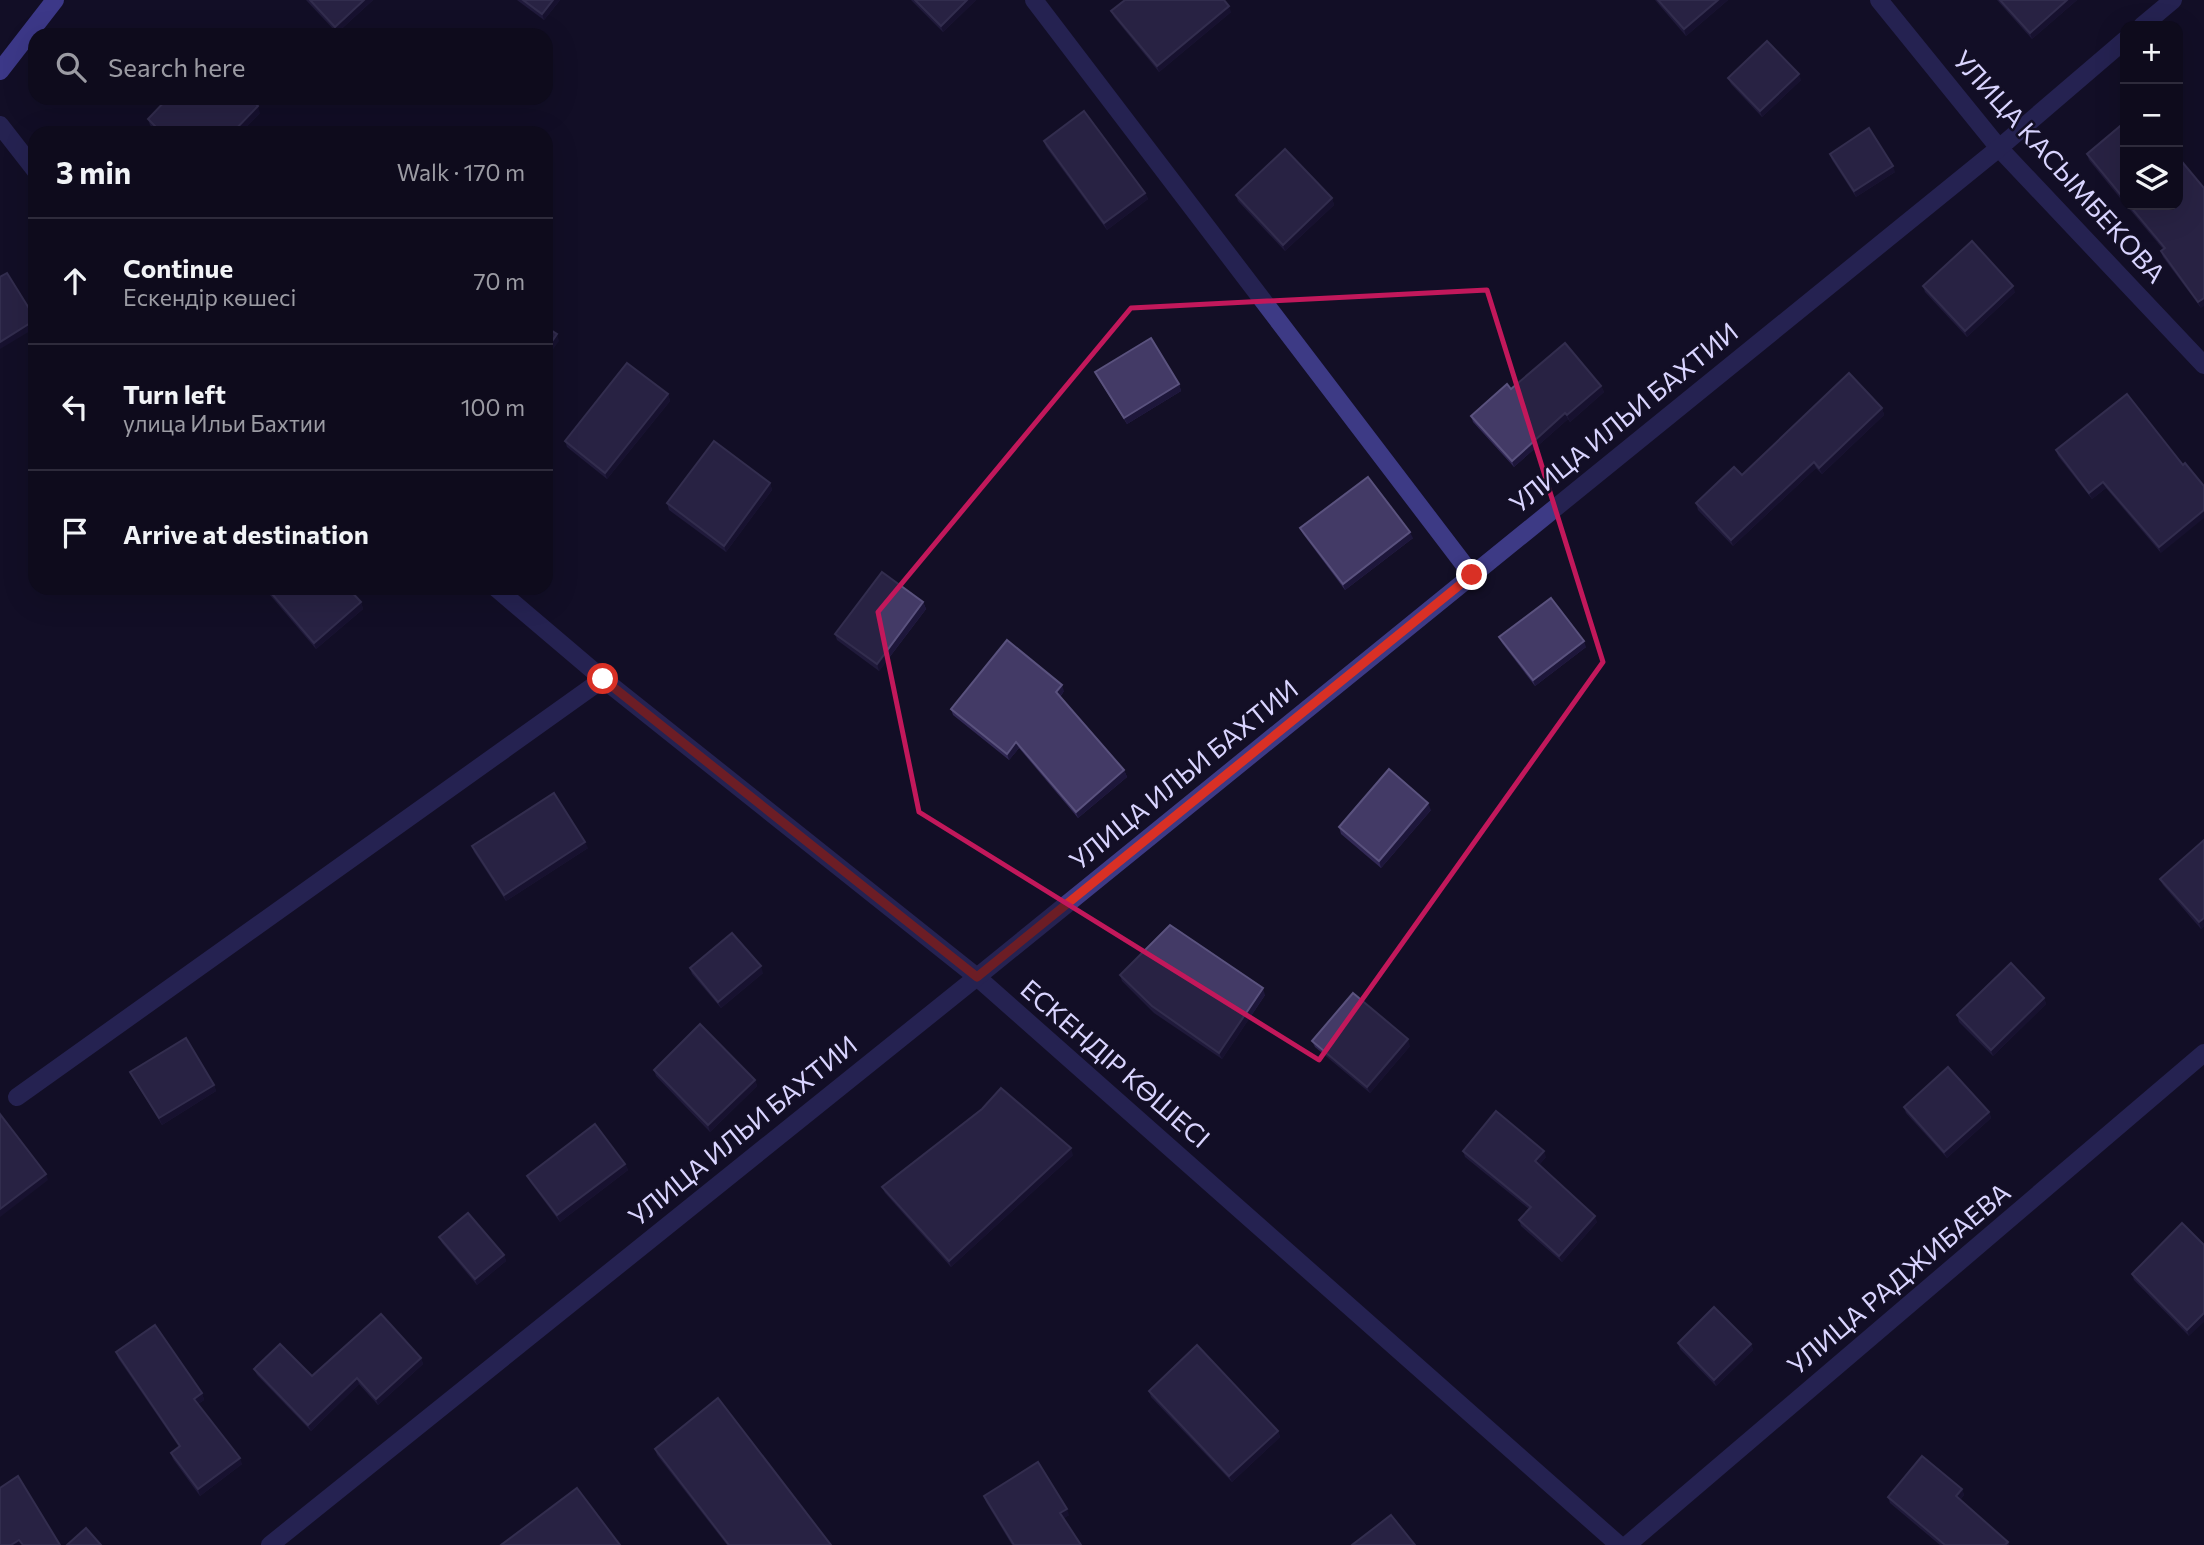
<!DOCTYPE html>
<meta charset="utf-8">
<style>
body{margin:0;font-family:Commissioner,sans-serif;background:#1c1929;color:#f1f3f6}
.controls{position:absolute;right:21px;top:21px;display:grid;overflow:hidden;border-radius:14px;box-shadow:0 7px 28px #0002}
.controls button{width:63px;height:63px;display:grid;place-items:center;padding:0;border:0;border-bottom:2px solid #2e2b3b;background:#0e0b1c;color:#f1f3f6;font:35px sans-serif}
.stop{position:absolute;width:21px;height:21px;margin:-16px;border:5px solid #d93025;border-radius:50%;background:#fff}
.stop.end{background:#d93025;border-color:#fff;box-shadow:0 2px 7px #0008}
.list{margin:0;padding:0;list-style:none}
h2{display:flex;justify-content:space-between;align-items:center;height:91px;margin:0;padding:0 28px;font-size:30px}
h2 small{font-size:23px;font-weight:400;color:#9b9ba3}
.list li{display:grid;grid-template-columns:46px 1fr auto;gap:21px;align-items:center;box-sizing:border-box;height:126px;padding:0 28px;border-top:2px solid #2e2b3b}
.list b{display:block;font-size:26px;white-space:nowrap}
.list p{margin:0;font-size:23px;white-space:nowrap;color:#9b9ba3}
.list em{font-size:23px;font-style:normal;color:#9b9ba3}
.icon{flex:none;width:38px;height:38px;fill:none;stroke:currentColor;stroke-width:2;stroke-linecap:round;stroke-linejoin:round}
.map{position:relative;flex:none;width:2204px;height:1545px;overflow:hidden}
.search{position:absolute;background:#0e0b1c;box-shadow:0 7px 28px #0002;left:28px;top:28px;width:525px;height:77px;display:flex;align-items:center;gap:18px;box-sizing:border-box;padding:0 24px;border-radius:21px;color:#9b9ba3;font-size:26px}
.panel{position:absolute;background:#0e0b1c;box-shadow:0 7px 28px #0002;left:28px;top:126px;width:525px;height:469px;border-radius:21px}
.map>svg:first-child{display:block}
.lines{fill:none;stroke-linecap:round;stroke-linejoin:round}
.service{stroke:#3d3a85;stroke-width:18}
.minor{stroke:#3d3a85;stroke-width:18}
.secondary{stroke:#6f6bff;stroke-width:18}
.wall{fill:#312854}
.shaded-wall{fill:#1d163a}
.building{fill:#433a66;stroke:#5a527e;stroke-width:2}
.route{stroke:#d93025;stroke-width:9}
.marked{fill:none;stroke:#c2185b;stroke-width:5;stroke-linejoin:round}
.labels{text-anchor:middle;stroke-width:5;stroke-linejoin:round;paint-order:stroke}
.street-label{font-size:26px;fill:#d9d4ff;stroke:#130f26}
</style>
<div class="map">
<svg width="2204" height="1545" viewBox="0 0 2204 1545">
<rect width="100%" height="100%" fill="#130f26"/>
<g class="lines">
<g class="service">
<path d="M1034 0 1472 575"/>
<path d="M17 1097 603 679"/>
</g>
<g class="minor">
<path d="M1879 0 1999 148 2204 365"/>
<path d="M2142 26 2173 0"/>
<path d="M0 125 35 170"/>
<path d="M496 588 603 679 977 977 1619 1545"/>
<path d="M270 1545 977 977 1999 148 2125 40"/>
<path d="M1627 1545 2204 1053"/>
</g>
<path class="secondary" d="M0 71 55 0"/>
</g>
<g class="wall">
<path d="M306 0H373L337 33Z"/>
<path d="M517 0H560L544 20Z"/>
<path d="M911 0H976L943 32Z"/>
<path d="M1655 0H1728L1686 36Z"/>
<path d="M1997 0H2077L2032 39Z"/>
<path d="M1111 11 1231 12 1159 72 1114 17Z"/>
<path d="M1728 78 1801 80 1762 117 1731 84Z"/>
<path d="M260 113 240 133H158L150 125 148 119Z"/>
<path d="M2125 122V204L2089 160 2087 154Z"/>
<path d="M1044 141 1145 193 1148 199 1107 230 1046 147Z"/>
<path d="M1830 154 1895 172 1856 197 1832 160Z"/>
<path d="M1236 195 1332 198 1334 205 1285 251 1238 201Z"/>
<path d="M2126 205H2178L2201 308 2163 257 2161 251 2163 249Z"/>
<path d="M1923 286 2015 292 1967 337 1925 292Z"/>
<path d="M1095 372 1179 384 1181 391 1127 424 1098 378Z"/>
<path d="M1601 386 1604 392 1570 422 1568 419 1514 467 1473 422 1471 416 1511 389Z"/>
<path d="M668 394 670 401 607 479 567 447 565 441Z"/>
<path d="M2127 394 2161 553 2106 488 2092 499 2058 456 2056 450Z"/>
<path d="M1882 408 1884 415 1822 474 1816 468 1733 546 1698 510 1696 503 1742 475Z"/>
<path d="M770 483 772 490 726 552 669 510 667 503Z"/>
<path d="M1300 528 1413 538 1345 590 1303 534Z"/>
<path d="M264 588H348L361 602 363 609 316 649Z"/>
<path d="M923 602 926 609 879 671 837 640 835 634Z"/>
<path d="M1499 637 1586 647 1535 686 1502 643Z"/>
<path d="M1064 691 1060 697 1124 770 1127 777 1078 818 1019 748 1009 760 953 715 951 709Z"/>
<path d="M1431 810 1381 868 1341 834 1339 827Z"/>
<path d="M2204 840V926L2201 929 2163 885 2160 879Z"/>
<path d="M472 846 588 848 506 901 474 852Z"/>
<path d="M690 968 763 973 721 1008 692 974Z"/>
<path d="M1120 975 1265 995 1222 1059 1154 1013 1122 981Z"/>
<path d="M2044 998 2046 1004 1993 1056 1959 1022 1957 1015Z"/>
<path d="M1312 1041 1410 1046 1370 1093 1315 1047Z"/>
<path d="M654 1070 755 1080 757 1086 710 1132 656 1076Z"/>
<path d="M130 1072 214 1085 216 1091 162 1125 133 1078Z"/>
<path d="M1904 1107 1989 1112 1991 1118 1947 1158 1906 1113Z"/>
<path d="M1463 1151 1546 1157 1539 1165 1597 1222 1562 1262 1521 1226 1519 1220 1529 1209 1465 1157Z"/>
<path d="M1073 1155 951 1267 885 1193 882 1187Z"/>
<path d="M625 1164 628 1170 560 1222 530 1182 527 1176Z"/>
<path d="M2182 1223 2189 1336 2134 1280 2132 1274Z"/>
<path d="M439 1237 504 1255 506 1261 477 1285 442 1243Z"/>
<path d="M1678 1343 1751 1344 1753 1350 1716 1386 1680 1349Z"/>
<path d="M116 1352 202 1393 204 1400 198 1404 242 1464 200 1496 173 1459 171 1453 179 1447 118 1358Z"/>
<path d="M421 1358 423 1364 378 1405 359 1384 311 1431 257 1375 254 1369 312 1376Z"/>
<path d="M1149 1391 1278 1431 1280 1437 1232 1482 1151 1397Z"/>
<path d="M655 1449 831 1545H727L657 1455Z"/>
<path d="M1962 1489 1964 1495 1960 1500 2008 1542 2009 1545H1940L1890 1503 1888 1497Z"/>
<path d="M984 1496 1069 1515 1064 1518 1081 1545H1012L986 1502Z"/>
</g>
<g class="shaded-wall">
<path d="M364 0H373L337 33 335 27Z"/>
<path d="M553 0H560L544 20 542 14Z"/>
<path d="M967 0H976L943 32 941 26Z"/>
<path d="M1718 0H1728L1686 36 1684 29Z"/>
<path d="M2067 0H2077L2032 39 2030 33Z"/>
<path d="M1229 6 1231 12 1159 72 1157 66Z"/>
<path d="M1799 74 1801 80 1762 117 1760 111Z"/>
<path d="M258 106 260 113 240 133H232Z"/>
<path d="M1893 166 1895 172 1856 197 1854 191Z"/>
<path d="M1145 193 1148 199 1107 230 1104 223Z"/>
<path d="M1332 198 1334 205 1285 251 1283 245Z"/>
<path d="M2013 286 2015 292 1967 337 1965 331Z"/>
<path d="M2204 298V306L2201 308 2198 302Z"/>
<path d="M35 320V328L0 349V342Z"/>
<path d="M557 334 559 341 546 359V350Z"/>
<path d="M1179 384 1181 391 1127 424 1124 418Z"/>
<path d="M1601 386 1604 392 1570 422 1567 415Z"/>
<path d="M668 394 670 401 607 479 605 473Z"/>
<path d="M1882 408 1884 415 1822 474 1819 468Z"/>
<path d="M1565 413 1568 419 1514 467 1512 461Z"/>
<path d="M1814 462 1816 468 1733 546 1731 540Z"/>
<path d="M2103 482 2106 488 2092 499 2089 493Z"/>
<path d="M770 483 772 490 726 552 724 546Z"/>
<path d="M2204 510V518L2161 553 2159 547Z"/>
<path d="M1410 532 1413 538 1345 590 1343 584Z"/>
<path d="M361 602 363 609 316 649 314 643Z"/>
<path d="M923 602 926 609 879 671 877 664Z"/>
<path d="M1584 641 1586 647 1535 686 1533 680Z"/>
<path d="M1062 685 1064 691 1058 699 1056 692Z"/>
<path d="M1016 742 1019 748 1009 760 1007 754Z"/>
<path d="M1124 770 1127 777 1078 818 1076 812Z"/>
<path d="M1428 803 1431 810 1381 868 1379 861Z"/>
<path d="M585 842 588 848 506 901 504 895Z"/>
<path d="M2204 918V926L2201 929 2199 922Z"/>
<path d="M761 966 763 973 721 1008 718 1002Z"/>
<path d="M1263 988 1265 995 1222 1059 1219 1053Z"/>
<path d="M2044 998 2046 1004 1993 1056 1991 1050Z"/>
<path d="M1408 1039 1410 1046 1370 1093 1367 1087Z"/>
<path d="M755 1080 757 1086 710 1132 708 1125Z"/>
<path d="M214 1085 216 1091 162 1125 159 1118Z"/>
<path d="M1989 1112 1991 1118 1947 1158 1944 1152Z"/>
<path d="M1071 1148 1073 1155 951 1267 949 1261Z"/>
<path d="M1544 1151 1546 1157 1537 1167 1535 1161Z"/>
<path d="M625 1164 628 1170 560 1222 557 1215Z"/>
<path d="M46 1174 48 1180 0 1217V1209Z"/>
<path d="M1595 1216 1597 1222 1562 1262 1559 1256Z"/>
<path d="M504 1255 506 1261 477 1285 475 1279Z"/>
<path d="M2204 1313V1322L2189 1336 2187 1330Z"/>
<path d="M1751 1344 1753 1350 1716 1386 1714 1380Z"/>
<path d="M421 1358 423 1364 378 1405 376 1399Z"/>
<path d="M357 1378 359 1384 311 1431 308 1425Z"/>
<path d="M202 1393 204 1400 196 1405 194 1399Z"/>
<path d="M1278 1431 1280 1437 1232 1482 1229 1476Z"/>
<path d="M240 1458 242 1464 200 1496 198 1489Z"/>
<path d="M1962 1489 1964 1495 1958 1502 1956 1496Z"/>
<path d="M1067 1509 1069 1515 1063 1519 1060 1513Z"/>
<path d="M19 1540 21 1545H11Z"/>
</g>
<g class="building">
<path d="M310 0H364L335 27Z"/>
<path d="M523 0H553L542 14Z"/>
<path d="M915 0H967L941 26Z"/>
<path d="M1125 0H1224L1229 6 1157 66 1111 11Z"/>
<path d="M1658 0H1718L1684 29Z"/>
<path d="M2000 0H2067L2030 33Z"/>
<path d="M1767 41 1799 74 1760 111 1728 78Z"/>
<path d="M168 98H250L258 106 232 133H162L148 119Z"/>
<path d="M1084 111 1145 193 1104 223 1044 141Z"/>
<path d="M2125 122V200L2087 154Z"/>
<path d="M1869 128 1893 166 1854 191 1830 154Z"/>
<path d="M1285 149 1332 198 1283 245 1236 195Z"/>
<path d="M2178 157 2204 188V298L2198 302 2161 251 2165 248 2129 205H2178Z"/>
<path d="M1972 241 2013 286 1965 331 1923 286Z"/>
<path d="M7 273 35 318V320L0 342V277Z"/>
<path d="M546 327 557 334 546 350Z"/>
<path d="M1151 338 1179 384 1124 418 1095 372Z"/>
<path d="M1565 343 1601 386 1567 415 1565 413 1512 461 1471 416 1507 384 1511 389Z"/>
<path d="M627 363 668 394 605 473 565 441Z"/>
<path d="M1849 373 1882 408 1819 468 1814 462 1731 540 1696 503 1734 467 1742 475Z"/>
<path d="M2127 394 2183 465 2185 463 2204 486V510L2159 547 2103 482 2089 493 2056 450Z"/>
<path d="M714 441 770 483 724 546 667 503Z"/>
<path d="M1368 477 1410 532 1343 584 1300 528Z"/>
<path d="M882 572 923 602 877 664 835 634Z"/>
<path d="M267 588H348L361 602 314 643Z"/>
<path d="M1551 598 1584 641 1533 680 1499 637Z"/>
<path d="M1007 640 1062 685 1056 692 1124 770 1076 812 1016 742 1007 754 951 709Z"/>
<path d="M1389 769 1428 803 1379 861 1339 827Z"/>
<path d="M554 793 585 842 504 895 472 846Z"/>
<path d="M2204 840V918L2199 922 2160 879Z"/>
<path d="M1170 925 1263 988 1219 1053 1152 1006 1120 975Z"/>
<path d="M732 933 761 966 718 1002 690 968Z"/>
<path d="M2011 963 2044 998 1991 1050 1957 1015Z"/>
<path d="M1353 993 1408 1039 1367 1087 1312 1041Z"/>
<path d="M700 1024 755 1080 708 1125 654 1070Z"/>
<path d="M186 1038 214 1085 159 1118 130 1072Z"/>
<path d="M1948 1067 1989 1112 1944 1152 1904 1107Z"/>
<path d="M1001 1088 1071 1148 949 1261 882 1187 982 1109Z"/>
<path d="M1496 1111 1544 1151 1535 1161 1595 1216 1559 1256 1519 1220 1531 1207 1463 1151Z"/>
<path d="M0 1114 46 1174 0 1209Z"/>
<path d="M595 1124 625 1164 557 1215 527 1176Z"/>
<path d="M468 1213 504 1255 475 1279 439 1237Z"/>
<path d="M2182 1223 2204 1245V1313L2187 1330 2132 1274Z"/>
<path d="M1714 1307 1751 1344 1714 1380 1678 1343Z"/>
<path d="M381 1314 421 1358 376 1399 357 1378 308 1425 254 1369 280 1344 312 1376Z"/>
<path d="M155 1325 202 1393 194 1399 240 1458 198 1489 171 1453 180 1446 116 1352Z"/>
<path d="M1197 1345 1278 1431 1229 1476 1149 1391Z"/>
<path d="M718 1398 831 1545H729L655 1449Z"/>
<path d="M1922 1456 1962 1489 1956 1496 2008 1542 2005 1545H1945L1888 1497Z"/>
<path d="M1038 1462 1067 1509 1060 1513 1081 1545H1014L984 1496Z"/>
<path d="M18 1476 60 1545H23L19 1540 11 1545H0V1488Z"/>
<path d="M577 1488 620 1545H501Z"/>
<path d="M1391 1515 1415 1545H1352Z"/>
<path d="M86 1528 101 1545H67Z"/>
</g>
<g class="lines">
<path class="route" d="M603 679 977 977 1472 575"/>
</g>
<path d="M0 0H2204V1545H0ZM1487 290 1603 662 1319 1060 919 812 878 612 1131 308Z" fill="#130f26" fill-opacity=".55" fill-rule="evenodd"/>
<path class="marked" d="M1487 290 1603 662 1319 1060 919 812 878 612 1131 308Z"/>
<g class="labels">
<g class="street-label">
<text transform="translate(2059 167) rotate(48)" y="9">УЛИЦА КАСЫМБЕКОВА</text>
<text transform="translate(1624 418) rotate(-39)" y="9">УЛИЦА ИЛЬИ БАХТИИ</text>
<text transform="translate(1184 775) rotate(-39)" y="9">УЛИЦА ИЛЬИ БАХТИИ</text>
<text transform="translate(1115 1064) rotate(41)" y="9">ЕСКЕНДІР КӨШЕСІ</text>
<text transform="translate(743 1131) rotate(-39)" y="9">УЛИЦА ИЛЬИ БАХТИИ</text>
<text transform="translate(1899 1279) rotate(-40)" y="9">УЛИЦА РАДЖИБАЕВА</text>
</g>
</g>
</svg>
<div class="controls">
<button>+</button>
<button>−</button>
<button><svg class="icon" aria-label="layers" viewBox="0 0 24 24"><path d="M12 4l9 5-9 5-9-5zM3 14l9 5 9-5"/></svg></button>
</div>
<div class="stop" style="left:603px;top:679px"></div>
<div class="stop end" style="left:1472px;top:575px"></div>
<div class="search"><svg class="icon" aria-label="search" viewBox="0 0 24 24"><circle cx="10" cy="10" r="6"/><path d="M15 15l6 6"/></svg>Search here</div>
<section class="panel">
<h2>3 min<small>Walk · 170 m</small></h2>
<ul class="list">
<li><svg class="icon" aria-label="ahead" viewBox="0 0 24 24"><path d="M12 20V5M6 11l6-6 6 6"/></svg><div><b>Continue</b><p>Ескендір көшесі</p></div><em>70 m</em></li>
<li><svg class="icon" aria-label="left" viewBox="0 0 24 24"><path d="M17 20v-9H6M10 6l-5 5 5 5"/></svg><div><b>Turn left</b><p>улица Ильи Бахтии</p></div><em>100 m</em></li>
<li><svg class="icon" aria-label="arrive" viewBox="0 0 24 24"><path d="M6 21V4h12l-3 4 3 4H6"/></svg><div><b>Arrive at destination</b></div></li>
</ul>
</section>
</div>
